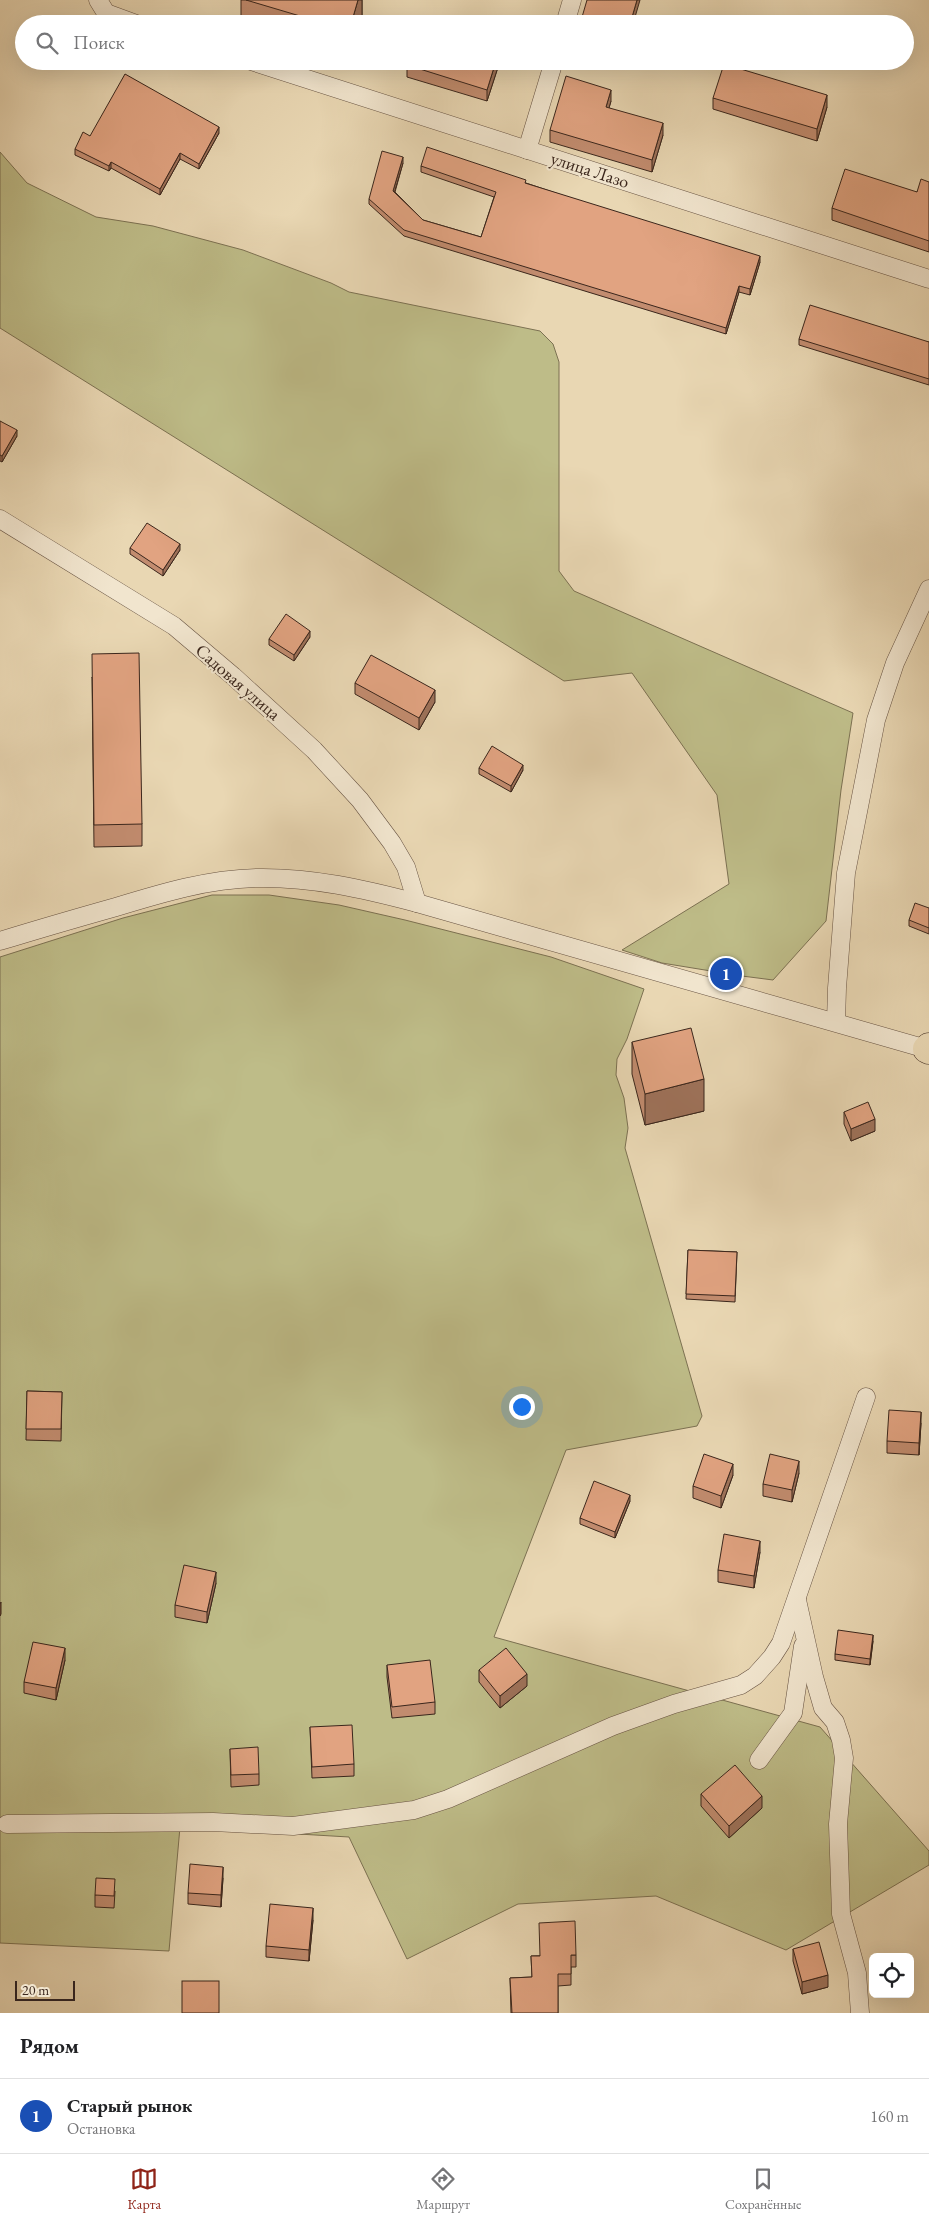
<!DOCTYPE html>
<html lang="ru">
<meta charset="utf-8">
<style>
body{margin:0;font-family:"EB Garamond",serif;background:#f2f2f2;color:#202124}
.controls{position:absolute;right:15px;bottom:15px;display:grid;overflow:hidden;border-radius:8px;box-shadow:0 5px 20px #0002}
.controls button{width:45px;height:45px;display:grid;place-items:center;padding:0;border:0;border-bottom:1px solid #e0e0e0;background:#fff;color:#202124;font:25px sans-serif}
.scale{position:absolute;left:15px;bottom:12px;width:60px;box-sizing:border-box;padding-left:5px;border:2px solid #3a261c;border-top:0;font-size:14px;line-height:18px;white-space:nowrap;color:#3a261c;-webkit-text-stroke:4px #f1e5ce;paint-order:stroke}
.you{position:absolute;left:521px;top:1406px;width:18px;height:18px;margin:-12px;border:4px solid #fff;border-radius:50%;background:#1a73e8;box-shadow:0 0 0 8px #1a73e833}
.badge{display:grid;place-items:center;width:32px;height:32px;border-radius:50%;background:#8f2418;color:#fff;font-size:16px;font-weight:700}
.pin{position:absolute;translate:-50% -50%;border:2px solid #fff;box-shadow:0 1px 5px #0006}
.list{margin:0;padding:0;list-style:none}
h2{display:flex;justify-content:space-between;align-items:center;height:65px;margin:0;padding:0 20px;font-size:21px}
h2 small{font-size:16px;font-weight:400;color:#757577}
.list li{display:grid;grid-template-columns:32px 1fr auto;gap:15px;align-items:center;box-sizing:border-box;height:75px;padding:0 20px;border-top:1px solid #e0e0e0}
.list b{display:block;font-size:19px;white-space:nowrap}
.list p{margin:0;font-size:16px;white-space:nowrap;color:#757577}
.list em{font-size:16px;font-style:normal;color:#757577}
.icon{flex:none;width:28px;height:28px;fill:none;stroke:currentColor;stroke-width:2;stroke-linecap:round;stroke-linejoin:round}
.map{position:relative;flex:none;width:929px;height:2013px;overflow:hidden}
.search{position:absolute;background:#fff;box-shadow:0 5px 20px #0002;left:15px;right:15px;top:15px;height:55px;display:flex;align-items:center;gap:12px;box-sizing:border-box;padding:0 18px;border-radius:28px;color:#757577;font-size:19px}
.sheet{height:140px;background:#fff}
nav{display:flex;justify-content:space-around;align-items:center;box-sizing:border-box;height:70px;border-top:1px solid #e0e0e0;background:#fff;font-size:14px;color:#757577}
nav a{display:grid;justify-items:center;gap:2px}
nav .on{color:#8f2418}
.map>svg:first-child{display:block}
.green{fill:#bebc88;stroke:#7c7152}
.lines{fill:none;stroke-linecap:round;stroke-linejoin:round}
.minor-casing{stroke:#665242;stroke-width:19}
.primary-casing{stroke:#3a261c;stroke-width:29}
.minor{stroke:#f1e5ce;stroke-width:18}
.primary{stroke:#e9d7b3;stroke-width:28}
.wall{fill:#c28c6f;stroke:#3a261c}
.shaded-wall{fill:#9e725a;stroke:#3a261c}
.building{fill:#e1a381;stroke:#3a261c}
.labels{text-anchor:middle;stroke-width:4;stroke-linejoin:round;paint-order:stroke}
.street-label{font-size:18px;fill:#3a261c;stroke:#f1e5ce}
</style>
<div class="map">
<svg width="929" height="2013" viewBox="0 0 929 2013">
<rect width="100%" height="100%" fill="#e9d7b3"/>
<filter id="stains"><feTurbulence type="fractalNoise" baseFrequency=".004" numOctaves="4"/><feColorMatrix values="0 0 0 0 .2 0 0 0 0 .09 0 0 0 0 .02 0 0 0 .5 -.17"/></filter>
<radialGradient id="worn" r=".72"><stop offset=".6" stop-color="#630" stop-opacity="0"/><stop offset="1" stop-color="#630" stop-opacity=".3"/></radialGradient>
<g class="green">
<path d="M0 152 27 183 96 217 153 226 243 250 331 283 349 292 540 331 553 344 559 362V571L574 591 853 713 841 790 826 921 773 980 742 976 734 960 718 959 711 971 662 963 622 950 729 884 717 795 632 673 564 681 0 328Z"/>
<path d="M212 895H269L339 905 405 920 551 957 644 989 627 1039 617 1059 616 1075 624 1098 628 1128 625 1148 702 1416 697 1426 566 1450 494 1637 820 1727 929 1851V1865L786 1950 656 1896 518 1904 407 1959 349 1837 180 1827 169 1951 0 1943V957L123 918Z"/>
</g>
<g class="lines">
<g class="minor-casing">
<g id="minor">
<path d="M98 0 106 13 136 24"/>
<path d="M565 24 572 0"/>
<path d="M251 61 929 279"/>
<path d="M527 150 554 61"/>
<path d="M0 519 174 626 233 676 314 750 360 800 392 843 406 867 417 903"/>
<path d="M0 941C39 929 77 918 116 907 162 893 208 879 257 878 312 877 364 889 417 903L927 1049"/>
<path d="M836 1022 837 988 846 873 876 720 895 663 929 589"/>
<path d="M797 1600 814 1677 823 1708 835 1722 841 1740 844 1758 838 1824 841 1914 857 1973 860 2013"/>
<path d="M759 1760 793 1713 803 1646"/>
<path d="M7 1824 213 1822 293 1826 414 1810 448 1799 613 1726 674 1704 741 1685 755 1676 772 1657 781 1643 866 1397"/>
</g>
</g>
<g class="primary-casing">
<path id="primary" d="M929 1047 927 1049 929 1050"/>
</g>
<use href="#minor" class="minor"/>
<use href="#primary" class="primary"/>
</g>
<g class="wall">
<path d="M241 0H362V17L360 24H241Z"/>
<path d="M104 61H118L111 68Z"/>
<path d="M408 61H500L487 101 407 77V65Z"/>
<path d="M713 98 827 107 817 141 713 109Z"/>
<path d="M611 101 609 108 663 135 652 172 550 142V130Z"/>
<path d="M219 133 199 169 180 159 160 195 111 168 109 171 75 155V149L90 136Z"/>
<path d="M403 163 395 192 423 220 481 237 494 197 421 172V166L526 183 760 262 750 295 739 292 726 334 404 236 369 204V199Z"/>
<path d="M929 182V252L832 220V208L917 192Z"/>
<path d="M799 339 929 342V385L799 345Z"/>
<path d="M0 421 17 436 2 462 0 461Z"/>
<path d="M130 548 180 550 163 576 130 554Z"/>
<path d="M310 637 294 661 269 645V639Z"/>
<path d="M92 677 142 824V846L94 847Z"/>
<path d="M355 683 435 702 419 730 355 694Z"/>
<path d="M479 768 523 770 511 792 479 774Z"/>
<path d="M929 908V934L909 926V920Z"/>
<path d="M632 1042 704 1111 645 1125 632 1074Z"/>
<path d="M844 1112 875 1131 851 1141 844 1124Z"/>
<path d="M688 1250 737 1252 735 1302 686 1299Z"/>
<path d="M27 1391 62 1392 61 1441 26 1440Z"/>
<path d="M921 1423 919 1455 887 1453V1441Z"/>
<path d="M799 1473 792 1502 763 1496V1484Z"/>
<path d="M733 1475 721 1508 693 1498V1486Z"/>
<path d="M630 1501 615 1538 580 1524V1518Z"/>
<path d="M760 1552 754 1588 718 1582V1570Z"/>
<path d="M216 1583 207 1623 175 1617V1605Z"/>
<path d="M873 1641 870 1665 835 1660V1654Z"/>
<path d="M65 1660 56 1700 24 1693V1682Z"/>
<path d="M387 1665 435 1702V1714L392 1718 387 1677Z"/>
<path d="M479 1670 527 1686 500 1708 479 1682Z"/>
<path d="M310 1727 354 1764V1776L312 1778Z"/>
<path d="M230 1749 259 1774V1785L231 1787Z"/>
<path d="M701 1794 762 1808 729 1838 701 1806Z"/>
<path d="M223 1878 221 1907 188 1904V1893Z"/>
<path d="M115 1891 114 1908 95 1907V1895Z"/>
<path d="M313 1920 309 1961 266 1957V1946Z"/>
<path d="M793 1949 828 1987 802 1994 793 1961Z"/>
<path d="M576 1955V1967H571V1985L558 1986V2013H511L510 1978 532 1977 531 1956Z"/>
</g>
<g class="shaded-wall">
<path d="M358 0H362V17L360 24H351Z"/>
<path d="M637 0H640L633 24H630Z"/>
<path d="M112 61H118L111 68V62Z"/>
<path d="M496 61H500L487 101V90Z"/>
<path d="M611 90V101L606 118V107Z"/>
<path d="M827 95V107L817 141V129Z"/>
<path d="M663 123V135L652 172V160Z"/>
<path d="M219 127V133L199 169V164Z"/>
<path d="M180 153V159L160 195V189Z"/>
<path d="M403 157V163L393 197V191Z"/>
<path d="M111 162V168L109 171V166Z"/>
<path d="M760 256V262L750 295V289Z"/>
<path d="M739 286V292L726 334V328Z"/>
<path d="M17 430V436L2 462V456Z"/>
<path d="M180 544V550L163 576V570Z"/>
<path d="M310 631V637L294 661V655Z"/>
<path d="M435 690V702L419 730V718Z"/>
<path d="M523 765V770L511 792V786Z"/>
<path d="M704 1079V1111L645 1125V1094Z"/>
<path d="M875 1119V1131L851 1141V1129Z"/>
<path d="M921 1412V1423L919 1455V1443Z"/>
<path d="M799 1461V1473L792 1502V1490Z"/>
<path d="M733 1464V1475L721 1508V1496Z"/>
<path d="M630 1495V1501L615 1538V1532Z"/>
<path d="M760 1541V1552L754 1588V1576Z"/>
<path d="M216 1572V1583L207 1623V1612Z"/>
<path d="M1 1602V1614L0 1616V1604Z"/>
<path d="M873 1635V1641L870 1665V1659Z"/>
<path d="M65 1648V1660L56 1700V1688Z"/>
<path d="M527 1674V1686L500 1708V1696Z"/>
<path d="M762 1796V1808L729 1838V1826Z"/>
<path d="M223 1867V1878L221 1907V1895Z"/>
<path d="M313 1908V1920L309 1961V1950Z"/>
<path d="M828 1975V1987L802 1994V1982Z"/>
</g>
<g class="building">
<path d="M246 0H358L351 24H327Z"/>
<path d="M587 0H637L630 24H580Z"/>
<path d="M408 61H496L487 90 407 65Z"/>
<path d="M724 64 827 95 817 129 713 98Z"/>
<path d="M125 74 219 127 199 164 180 153 160 189 111 162 109 166 75 149 83 132 90 136Z"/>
<path d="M566 76 611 90 606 107 663 123 652 160 550 130Z"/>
<path d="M427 147 526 180 525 183 760 256 750 289 739 286 726 328 404 230 369 199 382 151 403 157 393 191 423 220 481 237 496 192 421 166Z"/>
<path d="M845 169 917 192 921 179 929 182V241L832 208Z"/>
<path d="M810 305 929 342V379L799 339Z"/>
<path d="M0 421 17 430 2 456 0 455Z"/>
<path d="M147 523 180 544 163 570 130 548Z"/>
<path d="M286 614 310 631 294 655 269 639Z"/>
<path d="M139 653 142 824 94 825 92 654Z"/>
<path d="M371 655 435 690 419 718 355 683Z"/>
<path d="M492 746 523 765 511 786 479 768Z"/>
<path d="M915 903 929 908V928L909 920Z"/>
<path d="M691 1028 704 1079 645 1094 632 1042Z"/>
<path d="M868 1102 875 1119 851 1129 844 1112Z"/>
<path d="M688 1250 737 1252 735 1296 686 1294Z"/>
<path d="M27 1391 62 1392 61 1429H26Z"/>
<path d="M889 1410 921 1412 919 1443 887 1441Z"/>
<path d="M704 1454 733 1464 721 1496 693 1486Z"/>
<path d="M770 1454 799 1461 792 1490 763 1484Z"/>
<path d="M594 1481 630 1495 615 1532 580 1518Z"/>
<path d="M724 1534 760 1541 754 1576 718 1570Z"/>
<path d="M184 1565 216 1572 207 1612 175 1605Z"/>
<path d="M838 1630 873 1635 870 1659 835 1654Z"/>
<path d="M33 1642 65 1648 56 1688 24 1682Z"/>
<path d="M506 1648 527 1674 500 1696 479 1670Z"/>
<path d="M430 1660 435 1702 392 1707 387 1665Z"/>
<path d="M352 1725 354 1764 312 1767 310 1727Z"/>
<path d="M258 1747 259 1774 231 1775 230 1749Z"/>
<path d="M735 1765 762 1796 729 1826 701 1794Z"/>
<path d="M190 1864 223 1867 221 1895 188 1893Z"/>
<path d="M96 1878 115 1879 114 1896 95 1895Z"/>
<path d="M270 1904 313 1908 309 1950 266 1946Z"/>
<path d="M575 1921 576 1955H571V1974H558V2013H512L510 1978 532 1977 531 1956H540L539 1923Z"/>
<path d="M819 1942 828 1975 802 1982 793 1949Z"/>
<rect x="182" y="1981" width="37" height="32"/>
</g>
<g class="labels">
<g class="street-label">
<text transform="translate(590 170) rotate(18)" y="6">улица Лазо</text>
<text transform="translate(238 682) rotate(41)" y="6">Садовая улица</text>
</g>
</g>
<rect width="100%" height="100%" filter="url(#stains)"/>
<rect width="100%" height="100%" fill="url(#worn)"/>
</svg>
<div class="controls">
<button><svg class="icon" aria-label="locate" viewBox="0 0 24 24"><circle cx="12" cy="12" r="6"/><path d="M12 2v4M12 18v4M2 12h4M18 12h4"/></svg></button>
</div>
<div class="scale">20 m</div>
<div class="you"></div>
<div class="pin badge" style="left:726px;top:974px;background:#1a4fb4">1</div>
<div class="search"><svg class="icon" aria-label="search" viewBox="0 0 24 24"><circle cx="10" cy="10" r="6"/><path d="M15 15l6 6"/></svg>Поиск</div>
</div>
<section class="sheet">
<h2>Рядом<small></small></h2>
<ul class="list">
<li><span class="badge" style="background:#1a4fb4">1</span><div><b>Старый рынок</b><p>Остановка</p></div><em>160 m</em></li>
</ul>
</section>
<nav>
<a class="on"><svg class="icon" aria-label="map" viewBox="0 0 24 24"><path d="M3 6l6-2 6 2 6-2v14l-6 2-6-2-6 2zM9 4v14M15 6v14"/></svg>Карта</a>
<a><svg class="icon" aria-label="directions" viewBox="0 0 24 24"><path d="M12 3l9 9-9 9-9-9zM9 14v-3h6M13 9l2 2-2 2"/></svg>Маршрут</a>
<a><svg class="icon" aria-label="saved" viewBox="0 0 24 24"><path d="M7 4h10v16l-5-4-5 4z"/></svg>Сохранённые</a>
</nav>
